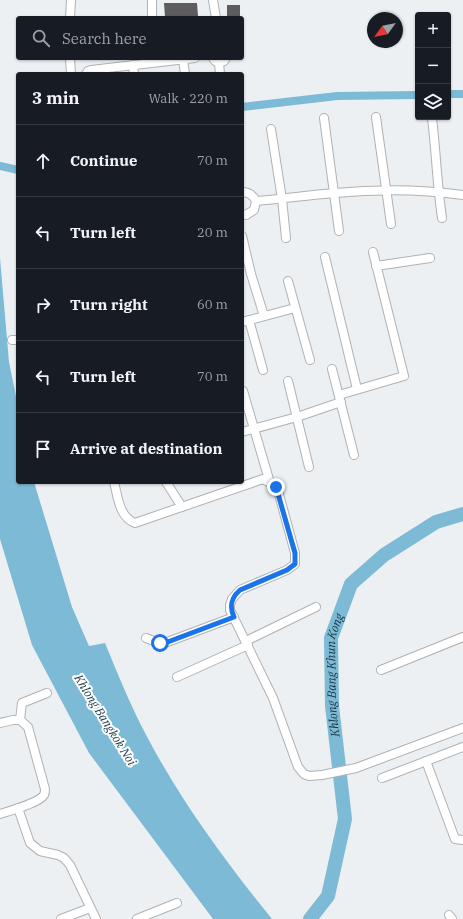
<!DOCTYPE html>
<meta charset="utf-8">
<style>
body{margin:0;font-family:"IBM Plex Serif",serif;background:#20242c;color:#f1f3f6}
.controls{position:absolute;right:12px;top:12px;display:grid;overflow:hidden;border-radius:4px;box-shadow:0 1px 3px #0004}
.controls button{width:36px;height:36px;display:grid;place-items:center;padding:0;border:0;border-bottom:1px solid #363941;background:#171b24;color:#f1f3f6;font:20px sans-serif}
.compass{position:absolute;left:367px;top:12px;width:36px;height:36px;border-radius:50%;background:#171b24;box-shadow:0 1px 3px #0004;rotate:237deg}
.stop{position:absolute;width:12px;height:12px;margin:-9px;border:3px solid #1a73e8;border-radius:50%;background:#fff}
.stop.end{background:#1a73e8;border-color:#fff;box-shadow:0 1px 4px #0008}
.list{margin:0;padding:0;list-style:none}
h2{display:flex;justify-content:space-between;align-items:center;height:52px;margin:0;padding:0 16px;font-size:17px}
h2 small{font-size:13px;font-weight:400;color:#9ea1a6}
.list li{display:grid;grid-template-columns:26px 1fr auto;gap:12px;align-items:center;box-sizing:border-box;height:72px;padding:0 16px;border-top:1px solid #363941}
.list b{display:block;font-size:15px;white-space:nowrap}
.list em{font-size:13px;font-style:normal;color:#9ea1a6}
.icon{flex:none;width:22px;height:22px;fill:none;stroke:currentColor;stroke-width:2;stroke-linecap:round;stroke-linejoin:round}
.map{position:relative;flex:none;width:463px;height:919px;overflow:hidden}
.search{position:absolute;background:#171b24;box-shadow:0 1px 3px #0004;left:16px;top:16px;width:228px;height:44px;display:flex;align-items:center;gap:10px;box-sizing:border-box;padding:0 14px;border-radius:4px;color:#9ea1a6;font-size:15px}
.panel{position:absolute;background:#171b24;box-shadow:0 1px 3px #0004;left:16px;top:72px;width:228px;height:412px;border-radius:4px}
.map>svg:first-child{display:block}
.water{fill:#7dbad5}
.lines{fill:none;stroke-linecap:round;stroke-linejoin:round}
.canal{stroke:#7dbad5;stroke-width:8}
.river{stroke:#7dbad5;stroke-width:14}
.building{fill:#5d5d60}
.minor-casing{stroke:#afb2b5;stroke-width:10}
.minor{stroke:#fff;stroke-width:8}
.route{stroke:#1a73e8;stroke-width:5}
.labels{text-anchor:middle;stroke-width:4;stroke-linejoin:round;paint-order:stroke}
.water-label{font-size:12px;font-style:italic;fill:#163440;stroke:#fff}
</style>
<div class="map">
<svg width="463" height="919" viewBox="0 0 463 919">
<rect width="100%" height="100%" fill="#ecf0f3"/>
<path class="water" d="M0 258 9 362 18 406V482H34L72 607 89 646 105 643C115 667 125 692 136 715 172 789 221 856 272 919H213L89 753 32 645 0 539Z"/>
<g class="lines">
<g class="canal">
<path d="M448 94H463"/>
<path d="M242 107 337 96 418 95"/>
<path d="M0 166 18 170"/>
</g>
<path class="river" id="s1" d="M310 919 328 896 345 819 332 706 331 638 351 584 384 555 436 522 463 514"/>
</g>
<g class="building">
<path d="M164 3H197L198 16 165 17Z"/>
<rect x="227" y="5" width="13" height="13"/>
</g>
<g class="lines">
<g class="minor-casing">
<g id="minor">
<path d="M152 0V18"/>
<path d="M213 0 216 18"/>
<path d="M70 18 71 0"/>
<path d="M70 58 71 74"/>
<path d="M213 58 215 61 219 63 224 61 226 58"/>
<path d="M183 59 185 74"/>
<path d="M219 63 220 74"/>
<path d="M133 65 134 74"/>
<path d="M86 74 88 71 91 70 195 58"/>
<path d="M376 117 391 224"/>
<path d="M324 118 339 231"/>
<path d="M432 118C436 151 437 184 442 218"/>
<path d="M271 129 282 199 286 238"/>
<path d="M242 192C249 192 253 195 256 201L254 210 246 215 242 214"/>
<path d="M256 201C282 199 308 195 335 193 377 189 421 189 463 195"/>
<path d="M242 236 251 274 264 316"/>
<path d="M325 257 357 389"/>
<path d="M376 266 430 258"/>
<path d="M288 281 310 360"/>
<path d="M249 320 263 370"/>
<path d="M242 322 295 308"/>
<path d="M12 340H18"/>
<path d="M332 369 354 455"/>
<path d="M288 381 309 467"/>
<path d="M243 391 270 483"/>
<path d="M339 395 404 376 373 252"/>
<path d="M242 432 297 417 341 402"/>
<path d="M114 482C118 497 119 517 135 523L263 479 277 487 295 553V564L287 570 240 590 232 599 230 605V610L273 698 298 767 304 774 309 776 322 775 356 768 463 728"/>
<path d="M166 482 182 507"/>
<path d="M146 638 162 644 234 617"/>
<path d="M246 641 316 607"/>
<path d="M381 670 463 637"/>
<path d="M177 677 248 645"/>
<path d="M20 720 22 703 47 693"/>
<path d="M0 723 13 720H20L28 727 45 789C45 792 45 793 44 795 39 803 9 811 0 814"/>
<path d="M426 761 455 839 463 840"/>
<path d="M382 778 463 747"/>
<path d="M18 808 30 843 40 851 58 855 64 858 70 865 96 919"/>
<path d="M449 915 452 919"/>
<path d="M61 919 90 908"/>
<path d="M137 919 177 903"/>
</g>
</g>
<use href="#minor" class="minor"/>
</g>
<g class="lines">
<path class="route" d="M160 643H165L234 617C229 606 231 598 240 590L287 570 295 564V553L276 487"/>
</g>
<g class="labels">
<g class="water-label">
<text dy="4" stroke="none"><textPath href="#s1" startOffset="253">Khlong Bang Khun Kong</textPath></text>
<text transform="translate(105 720) rotate(58)" y="4">Khlong Bangkok Noi</text>
</g>
</g>
</svg>
<div class="controls">
<button>+</button>
<button>−</button>
<button><svg class="icon" aria-label="layers" viewBox="0 0 24 24"><path d="M12 4l9 5-9 5-9-5zM3 14l9 5 9-5"/></svg></button>
</div>
<svg class="compass" viewBox="-18 -18 36 36"><path d="M0-13l5 13h-10z" fill="#e53935"/><path d="M0 13l5-13h-10z" fill="#9ea1a6"/></svg>
<div class="stop" style="left:160px;top:643px"></div>
<div class="stop end" style="left:276px;top:487px"></div>
<div class="search"><svg class="icon" aria-label="search" viewBox="0 0 24 24"><circle cx="10" cy="10" r="6"/><path d="M15 15l6 6"/></svg>Search here</div>
<section class="panel">
<h2>3 min<small>Walk · 220 m</small></h2>
<ul class="list">
<li><svg class="icon" aria-label="ahead" viewBox="0 0 24 24"><path d="M12 20V5M6 11l6-6 6 6"/></svg><div><b>Continue</b></div><em>70 m</em></li>
<li><svg class="icon" aria-label="left" viewBox="0 0 24 24"><path d="M17 20v-9H6M10 6l-5 5 5 5"/></svg><div><b>Turn left</b></div><em>20 m</em></li>
<li><svg class="icon" aria-label="right" viewBox="0 0 24 24"><path d="M7 20v-9h11M14 6l5 5-5 5"/></svg><div><b>Turn right</b></div><em>60 m</em></li>
<li><svg class="icon" aria-label="left" viewBox="0 0 24 24"><path d="M17 20v-9H6M10 6l-5 5 5 5"/></svg><div><b>Turn left</b></div><em>70 m</em></li>
<li><svg class="icon" aria-label="arrive" viewBox="0 0 24 24"><path d="M6 21V4h12l-3 4 3 4H6"/></svg><div><b>Arrive at destination</b></div></li>
</ul>
</section>
</div>
